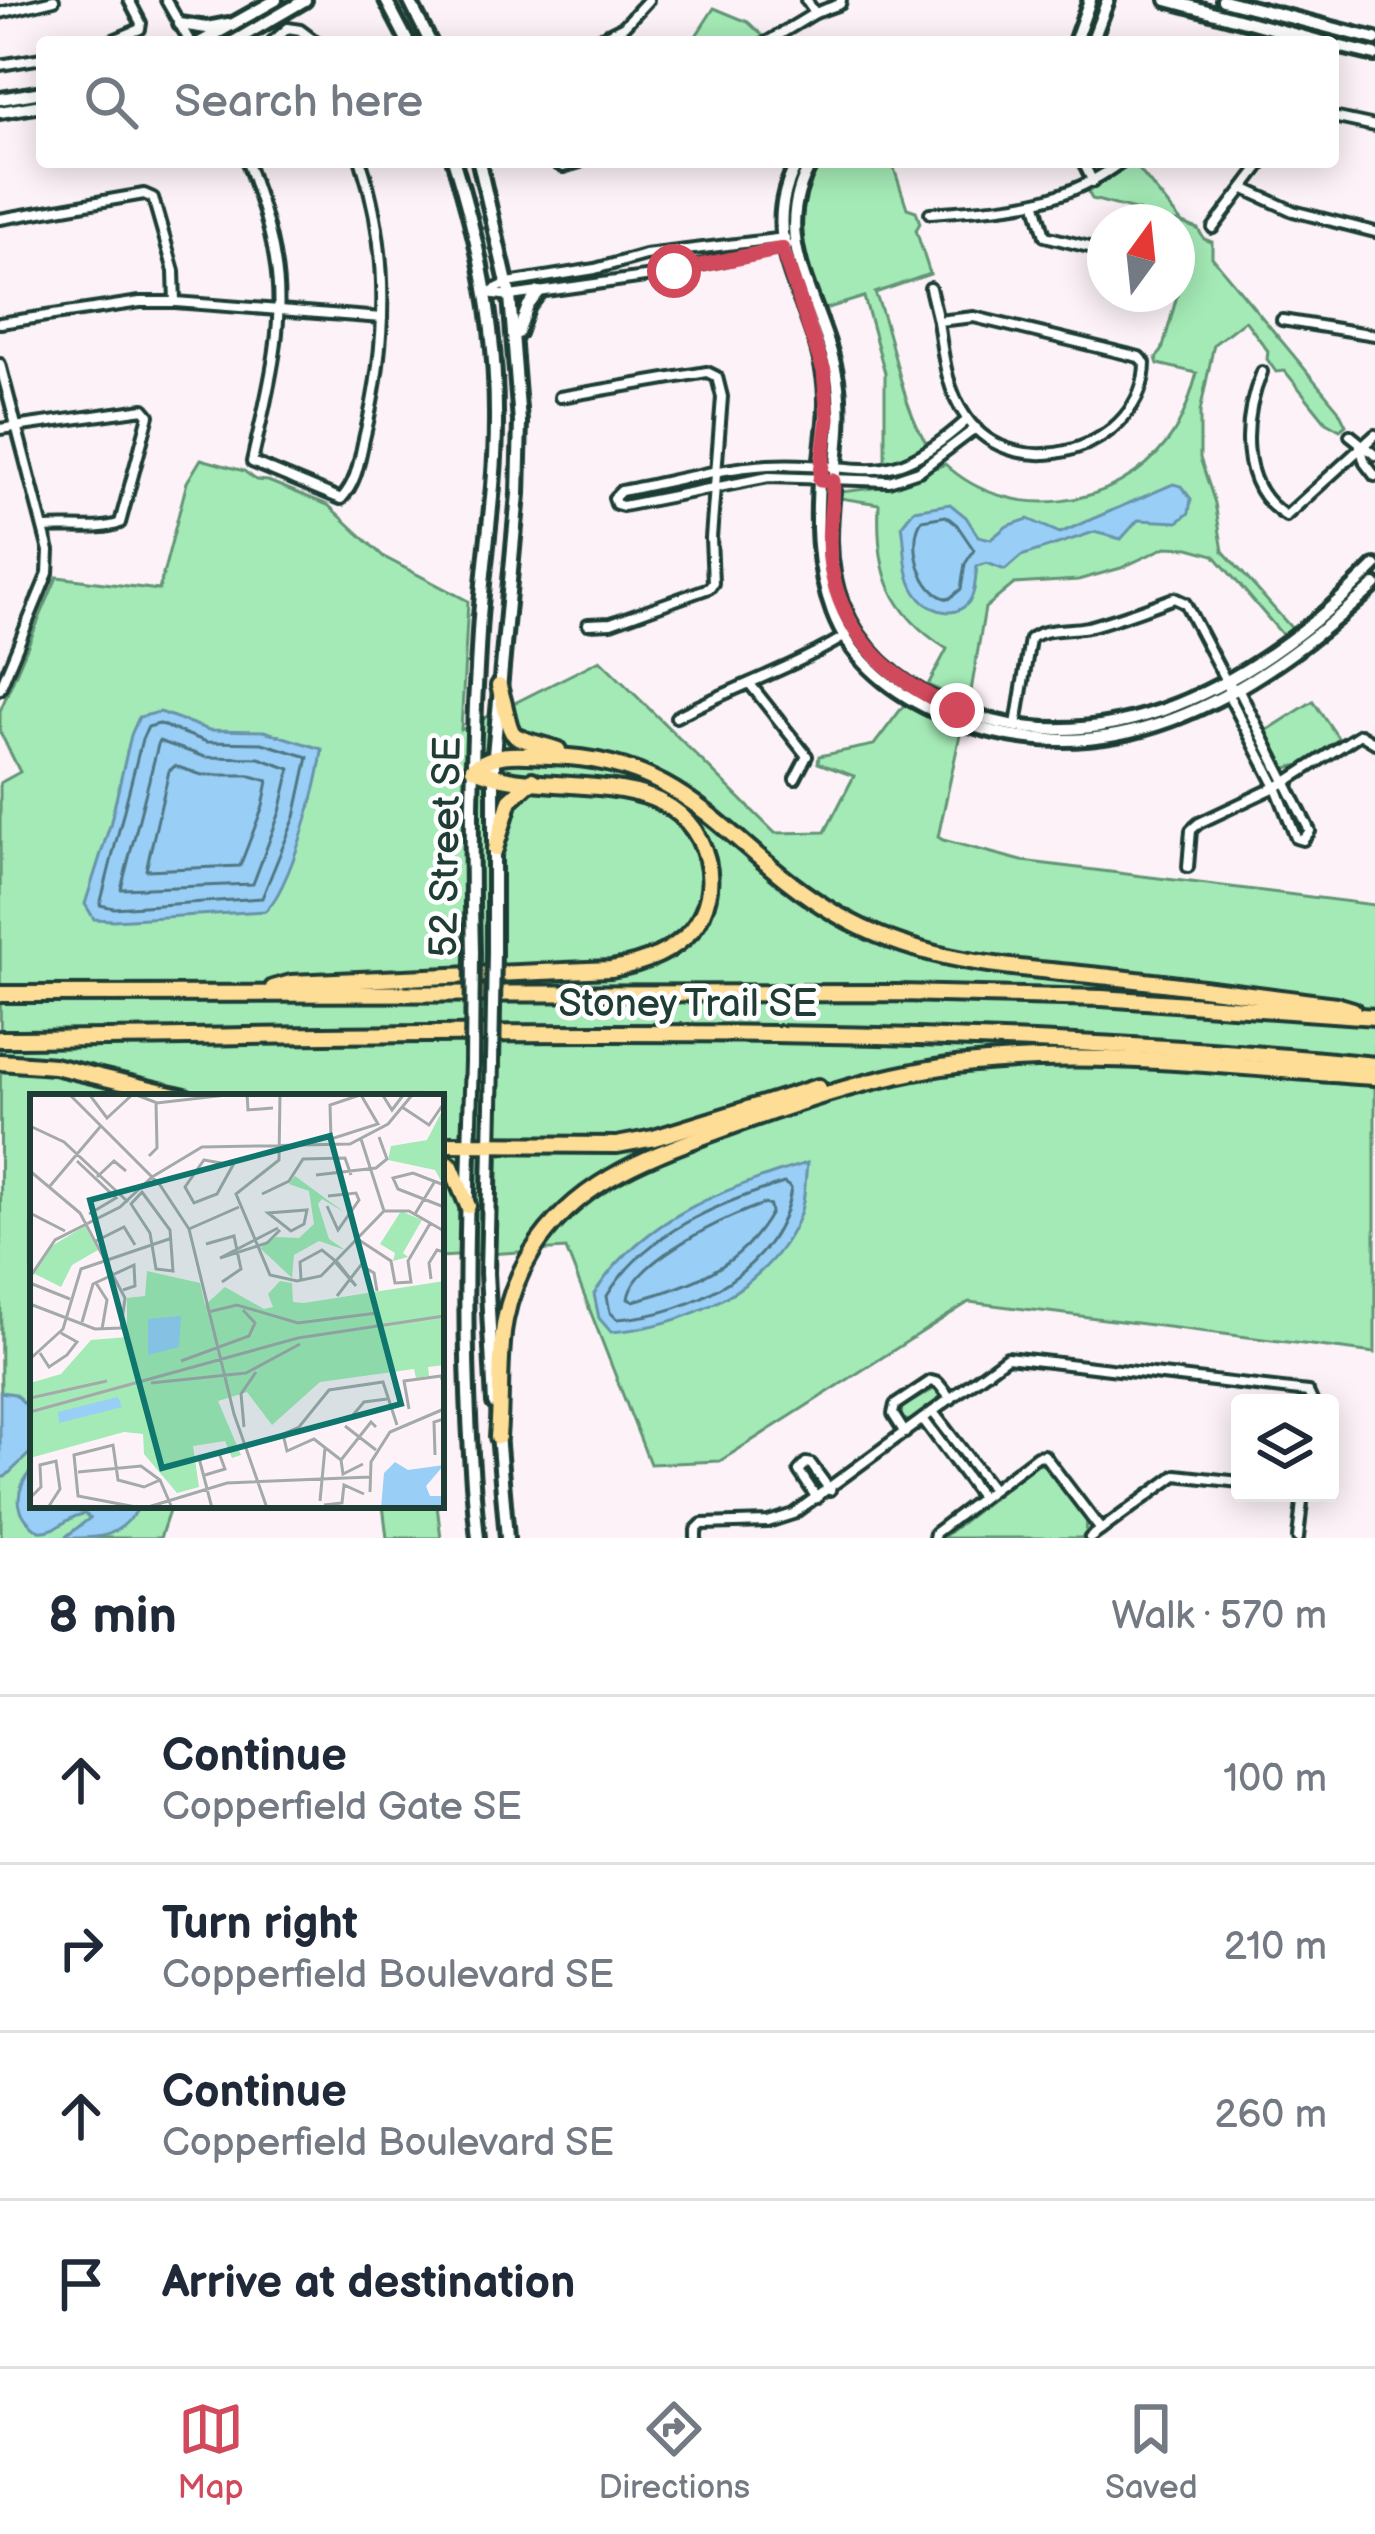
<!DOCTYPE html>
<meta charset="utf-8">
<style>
body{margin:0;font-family:"Balsamiq Sans",sans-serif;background:#f2f2f3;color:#1f2937}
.controls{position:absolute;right:36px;bottom:36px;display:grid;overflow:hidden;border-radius:12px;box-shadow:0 6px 30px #0003}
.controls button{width:108px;height:108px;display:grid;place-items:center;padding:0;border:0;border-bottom:3px solid #e0e1e3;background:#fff;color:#1f2937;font:60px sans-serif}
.compass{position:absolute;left:1087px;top:204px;width:108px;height:108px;border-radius:50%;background:#fff;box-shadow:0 6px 30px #0003;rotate:15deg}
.stop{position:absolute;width:36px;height:36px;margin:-27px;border:9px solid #d1495b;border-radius:50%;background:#fff}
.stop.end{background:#d1495b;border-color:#fff;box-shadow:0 3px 12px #0008}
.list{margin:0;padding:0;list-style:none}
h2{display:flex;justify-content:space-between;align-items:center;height:156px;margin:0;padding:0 48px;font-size:51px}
h2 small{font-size:39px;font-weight:400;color:#747a83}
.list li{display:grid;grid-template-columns:78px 1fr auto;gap:36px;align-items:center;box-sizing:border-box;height:168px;padding:0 48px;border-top:3px solid #e0e1e3}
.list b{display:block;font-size:45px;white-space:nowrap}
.list p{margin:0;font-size:39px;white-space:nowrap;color:#747a83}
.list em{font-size:39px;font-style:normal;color:#747a83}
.icon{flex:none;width:66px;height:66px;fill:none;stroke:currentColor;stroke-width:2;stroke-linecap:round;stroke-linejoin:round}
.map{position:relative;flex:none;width:1375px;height:1538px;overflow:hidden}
.search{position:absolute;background:#fff;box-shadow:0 6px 30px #0003;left:36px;right:36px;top:36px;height:132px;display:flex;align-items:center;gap:30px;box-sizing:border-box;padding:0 42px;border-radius:12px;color:#747a83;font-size:45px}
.sheet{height:828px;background:#fff}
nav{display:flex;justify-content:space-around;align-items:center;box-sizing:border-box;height:168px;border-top:3px solid #e0e1e3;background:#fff;font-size:33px;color:#747a83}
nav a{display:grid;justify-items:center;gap:6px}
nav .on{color:#d1495b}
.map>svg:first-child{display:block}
.green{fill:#a4eab6;stroke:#629475;stroke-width:3}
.water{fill:#99cef7;stroke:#6894a9;stroke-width:3}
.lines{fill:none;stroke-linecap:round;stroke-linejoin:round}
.shore{stroke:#507782;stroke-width:3}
.street-casing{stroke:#1f3d34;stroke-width:16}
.secondary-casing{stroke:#1f3d34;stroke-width:20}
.highway-casing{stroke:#1f3d34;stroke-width:22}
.street{stroke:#fff;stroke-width:8}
.secondary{stroke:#fff;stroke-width:10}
.highway{stroke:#fedd96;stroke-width:14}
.secondary-bridge-casing{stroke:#1f3d34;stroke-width:20;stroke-linecap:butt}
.secondary-bridge{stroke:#fff;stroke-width:10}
.route{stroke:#d1495b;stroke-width:15}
.labels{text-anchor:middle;stroke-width:9;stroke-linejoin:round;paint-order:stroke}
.street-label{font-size:39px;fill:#1f3d34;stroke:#fff}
.inset-road{fill:none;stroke:#a4aaaa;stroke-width:3}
.view{fill:#0f766e;fill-opacity:0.15;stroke:#0f766e;stroke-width:6}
.inset-edge{fill:none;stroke:#1f3d34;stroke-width:6}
</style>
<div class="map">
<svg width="1375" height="1538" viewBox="0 0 1375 1538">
<rect width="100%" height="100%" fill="#fcf2f8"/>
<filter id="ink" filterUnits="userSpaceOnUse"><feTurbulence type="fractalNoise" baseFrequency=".00833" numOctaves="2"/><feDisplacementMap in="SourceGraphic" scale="24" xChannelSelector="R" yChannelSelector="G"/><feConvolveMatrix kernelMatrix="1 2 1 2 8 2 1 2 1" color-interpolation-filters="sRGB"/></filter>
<g filter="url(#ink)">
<g class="green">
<path d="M714 8 748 22 763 36 756 42H692Z"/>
<path d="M817 162H892L907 208 916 211 920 223 916 230 930 274 875 293C896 344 898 398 928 446L885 464V373L864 297 822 310C800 249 785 223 817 162Z"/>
<path d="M1133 162 1182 223 1198 229 1204 239 1212 242V257L1338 409 1346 425 1340 430 1326 422 1285 371 1276 372 1267 359 1268 351 1245 320 1214 344 1200 412V458L1215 503 1223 551 1295 632 1286 639 1214 555 1189 548 1166 547 1121 568 1078 580 1014 584 985 608 969 703 928 685 947 649C888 612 876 571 879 504L840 498 841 492 889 486 945 464C1009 524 1116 510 1168 441 1183 421 1190 397 1197 373L1158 364 1156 358 1162 351 1185 266 1177 256V222H1149L1139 211 1092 199 1088 192Z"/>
<path d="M201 459 244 471 256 480 268 481 328 505 384 557 468 601 461 730 600 660 775 833 825 832 854 776 818 763 819 756 874 745 904 705 961 730 938 837 943 840 1022 861 1375 905V1353L969 1302 720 1461 650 1464 566 1249 441 1257V1097H33V1505H171L160 1538H1L0 783 20 772 0 732V711L57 577 159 590 187 482Z"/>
<path d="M1313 701 1339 739 1301 765 1286 768 1266 731Z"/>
<path d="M936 1388 941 1394 938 1400 911 1421 901 1419 902 1407Z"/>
<path d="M1038 1463 1047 1467 1087 1519 1086 1534 1081 1538H942Z"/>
<path d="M383 1505H437L441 1538H387Z"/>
</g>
<g class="water">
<path d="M1173 484 1181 486 1191 499 1189 513 1178 522 1138 520 1121 539 1094 532 1021 556 1005 570 987 563 977 566C975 578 976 595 967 604 952 620 926 609 916 593 903 574 906 546 902 525L914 510 950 504 966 517 978 536 991 539 1007 526 1028 519 1060 533Z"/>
<path d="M160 712 209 730 264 731 322 749C320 782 289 891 265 911L113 920 94 919 85 904 110 825 131 735 139 717Z"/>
<path d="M807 1163C805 1181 805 1203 798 1219 767 1291 684 1326 611 1332L599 1318 594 1294C642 1218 724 1188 807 1163Z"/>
<path d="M0 1392 15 1394 33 1412V1450L5 1477H0Z"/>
<path d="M33 1468V1505H141C118 1538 105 1538 64 1538L90 1518 85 1514C67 1515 59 1533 39 1531 13 1513 14 1490 33 1468Z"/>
</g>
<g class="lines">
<g class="shore">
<path d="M946 516 957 525 974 550 965 564 961 589 949 599C920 595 907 540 922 520Z"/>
<path d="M159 724 207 742 262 743 308 757 295 817 262 898 114 908 100 905 142 739 148 727Z"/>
<path d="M159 741 205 757 259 758 290 769 280 812 253 884 121 889Z"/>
<path d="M175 766 202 775H248L268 781 263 806 240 866 146 870 169 771Z"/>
<path d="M784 1183 791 1188C782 1267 691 1316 617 1319L610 1312 607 1296C644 1234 717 1203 784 1183Z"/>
<path d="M764 1204 770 1206 771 1213C741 1267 691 1286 633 1301L628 1299C632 1261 729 1215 764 1204Z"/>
</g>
<g class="street-casing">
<g id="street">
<path d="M166 0 190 42"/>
<path d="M0 13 54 0"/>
<path d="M815 13 840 4 841 0"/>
<path d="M109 42 140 29 141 23 129 0"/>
<path d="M272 42 288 28 300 30 316 42"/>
<path d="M592 42 624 26 648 0"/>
<path d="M767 42 815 13 806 0"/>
<path d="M0 65 42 58"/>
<path d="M1333 117 1375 126"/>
<path d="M247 162C258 194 270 226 275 260 287 327 266 397 252 462L341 499C357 482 359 461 364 439 387 347 391 253 361 162"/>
<path d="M554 162 563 167 580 162"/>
<path d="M1083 162 1093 182"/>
<path d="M1245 189 1293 211 1375 232"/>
<path d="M1036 204 1045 236 1105 251"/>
<path d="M930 213C1003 207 1060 208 1121 162"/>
<path d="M0 219 144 194 153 198 174 271 175 302"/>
<path d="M1213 228 1263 162"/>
<path d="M930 288 938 321"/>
<path d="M489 292 508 283 595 269 645 255 785 238"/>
<path d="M487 293 510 296 652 276 787 245"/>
<path d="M974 317 1139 357 1145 363C1144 448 1016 489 966 417 946 389 943 354 938 321Z"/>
<path d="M1282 320 1375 335"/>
<path d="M0 323 140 302H175L382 318"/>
<path d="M0 364 49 551 48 573 0 689"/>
<path d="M1262 372C1243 418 1237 486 1286 516L1375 435"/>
<path d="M560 397 707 372 717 377 722 397 711 538 713 583 709 588 611 623 588 624"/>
<path d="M967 420C881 497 866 459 768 465 719 468 669 482 621 491L614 498 616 504 623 506 769 477 889 481 919 471 976 428"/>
<path d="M0 429 144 409 149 415 120 523C103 531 68 526 46 528"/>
<path d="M1350 435 1375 455"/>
<path d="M1360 446 1365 463 1375 476"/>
<path d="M750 684 807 756 795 779"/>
<path d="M676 717C735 686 798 667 855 630"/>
<path d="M1016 725 1030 639C1045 627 1069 631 1088 627 1118 619 1145 609 1174 598L1185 603 1227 683 1229 696 1276 787 1296 838 1303 840 1310 831 1239 690 1233 687"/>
<path d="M1188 867 1191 830 1199 823 1286 782 1360 734 1375 743"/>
<path d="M933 1412 992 1489"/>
<path d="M923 1419 981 1497"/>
<path d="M905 1433 893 1414 895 1405 931 1381 938 1383 951 1399"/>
<path d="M817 1498 799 1471 806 1463 811 1464 830 1490"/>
<path d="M1101 1530 1176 1475 1240 1482"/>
<path d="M696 1538V1530L702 1524 768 1522 793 1514 1007 1357 1308 1392 1313 1403"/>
<path d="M934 1538 935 1533 1037 1456 1044 1455 1101 1530 1090 1538"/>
<path d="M1298 1538 1303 1493"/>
</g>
</g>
<g class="secondary-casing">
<g id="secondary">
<path d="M386 0 408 42"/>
<path d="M409 0 430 42"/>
<path d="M1167 0 1323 42"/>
<path d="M1223 0 1375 39"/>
<path d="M180 24 207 28 228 24"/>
<path d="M201 42 276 0"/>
<path d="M233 42 305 0"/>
<path d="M1075 42 1090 0"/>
<path d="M1092 42 1108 0"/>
<path d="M1333 45 1375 55"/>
<path d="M0 99 42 92"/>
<path d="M0 112 42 105"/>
<path d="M454 162C481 247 497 333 496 422 496 492 483 562 479 632 472 739 470 845 473 952"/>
<path d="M479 162 510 296 520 422 518 494 494 755V952"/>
<path d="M798 162C754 238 810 296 823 370 830 404 823 435 820 469 816 516 816 567 833 612 851 660 889 690 934 711 1105 789 1250 698 1375 585"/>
<path d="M812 162C765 241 824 300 837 379 849 455 812 531 842 605 861 652 899 684 944 704 1104 777 1264 678 1375 566"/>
<path d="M518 333 528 306 539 292"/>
<path d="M472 1063C466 1222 461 1380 478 1538"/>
<path d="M492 1063 487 1273 494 1403"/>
<path d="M498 1434 507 1538"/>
</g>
</g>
<g class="highway-casing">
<g id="highway">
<path d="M499 686C517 745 498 731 558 750"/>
<path d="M473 768C500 750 519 755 551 756 693 759 729 852 838 915 929 968 1018 966 1119 978 1191 986 1264 996 1336 1005L1353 1010"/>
<path d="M495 849 510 800 532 780"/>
<path d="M273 988 291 983 611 969C642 964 671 954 692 930 708 910 713 885 707 860 680 755 541 803 473 768"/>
<path d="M0 994 900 993 1102 998 1375 1017"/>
<path d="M0 1039C458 1035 918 1019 1375 1065"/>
<path d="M0 1062 54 1066 185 1097"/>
<path d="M441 1144 617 1145 654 1138 818 1087"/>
<path d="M441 1160 451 1166 468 1206"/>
<path d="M498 1437C504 1365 491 1319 532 1252 574 1185 640 1160 710 1134 789 1105 872 1076 956 1065 1093 1048 1238 1068 1375 1077"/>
</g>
</g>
<use href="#street" class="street"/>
<use href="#secondary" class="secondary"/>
<use href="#highway" class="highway"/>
<g class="secondary-bridge-casing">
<g id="secondary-bridge">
<path d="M472 1063 473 952"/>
<path d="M492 1063 494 952"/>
</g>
</g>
<use href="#secondary-bridge" class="secondary-bridge"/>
</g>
</g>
<g class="lines" filter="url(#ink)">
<path class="route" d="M674 271 782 249 824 371 828 418 820 480 833 481C833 509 826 538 831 567 843 639 894 682 957 710"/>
</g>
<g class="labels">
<g class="street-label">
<text transform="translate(444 847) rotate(-89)" y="14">52 Street SE</text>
<text x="688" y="1016">Stoney Trail SE</text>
</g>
</g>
<g transform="translate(30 1094)">
<rect width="414" height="414" fill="#fcf2f8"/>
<path d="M411 19V87L405 76 358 66 361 52 397 46ZM265 82 314 118 292 105 288 110 299 145 315 156 289 147 264 161 262 184 230 154 246 143 269 144 284 130 279 97 259 90ZM371 117 392 126 373 159 378 163 363 167 365 159 350 150ZM55 132 68 156 42 171 31 193 3 179 20 153ZM117 177 170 189 175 211 195 193 234 215 243 213 238 200 250 187 262 189 263 208 274 209 414 187V271L398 273 399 282 386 284 384 275 290 288 242 331 217 298 188 307 211 361 202 364 195 347 163 352 169 393 147 399 114 360 113 340 94 338 0 364V289L31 280 61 246 97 243V204L115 202Z" fill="#a4eab6"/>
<path d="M151 222 149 253 118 261V225ZM88 303 92 313 29 329 28 318ZM365 368 378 376 414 371 396 392 400 402H414V414H351L354 379Z" fill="#99cef7"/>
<path class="inset-road" d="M39 0 130 91 159 135 204 320 237 414M59 0 77 24 103 0M104 0 127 9 205 0M217 0 218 16 243 14M250 0 249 66 206 100 240 181 267 187 291 182 354 117H379L414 137M352 0 362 16 374 0M331 1 348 30 301 45 300 11 333 0M372 13 399 31 414 9M0 32 34 48 98 108M331 45 354 117M119 62 127 54 126 8M174 66 203 71 187 100 164 109 155 93ZM47 67 86 104 59 120M0 77 50 119 95 204 91 234 65 235 0 210M286 81 346 74 357 65 349 43M67 83 84 67 96 77M122 83 172 53 320 50 358 30 383 0M414 91 383 79 363 84 368 95 414 113M20 92 70 33M112 98 140 136 143 177 126 175 120 139 101 110ZM232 100 259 87 273 65 315 64 321 81M297 112 308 136 329 106 326 99 298 102M277 116 274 130 261 137 238 119ZM0 119 35 137M385 120 405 87M248 134 190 164 237 149 250 136M159 135 209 113M326 144 361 167 365 189 381 188 378 167 401 128M66 147 94 133 105 151M176 150 204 142 211 175 192 188M0 183 25 146 90 113 122 83M271 185 270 168 292 156 308 169 326 192 306 169M401 185 399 169 407 156 414 158M0 189 40 205M66 189 77 206 72 235M307 202 331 171 344 179 347 197M178 218 207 211 268 229 347 219M52 228 63 190 104 171 105 192 93 196M10 259 19 273 37 261 47 248 31 239M0 265 33 235 51 175 142 144M151 267 219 242 225 229 213 216M121 289 216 279 270 250M0 304 77 287M379 315 374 287 411 282 414 291M0 318 268 244 414 222M323 321 334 308 357 305M315 332 346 356M214 333 211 300 226 278M405 361 404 328 414 325M169 364 182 414M311 366 284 345 257 357 253 340 269 333 299 296 353 288 367 331M311 366 341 328 346 333M311 366 313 380 333 370M48 378 111 372 130 386 142 414M175 381 195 375 189 359M340 398 341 368 360 338 414 315M0 404 11 393 10 371 26 367 30 395 19 412M290 407 295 354M294 411 312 409 314 391 334 400M111 414 48 402 44 361 83 351 88 386 114 393 130 386M115 414 197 389 340 383"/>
<path class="view" d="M300 42 371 310 132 374 60 106Z"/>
<rect width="414" height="414" class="inset-edge"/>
</g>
</svg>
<div class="controls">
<button><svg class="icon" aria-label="layers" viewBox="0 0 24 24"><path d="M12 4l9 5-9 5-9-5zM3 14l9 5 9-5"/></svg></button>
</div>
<svg class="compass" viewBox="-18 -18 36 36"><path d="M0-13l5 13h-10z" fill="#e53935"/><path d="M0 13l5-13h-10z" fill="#747a83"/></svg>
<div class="stop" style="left:674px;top:271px"></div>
<div class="stop end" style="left:957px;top:710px"></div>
<div class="search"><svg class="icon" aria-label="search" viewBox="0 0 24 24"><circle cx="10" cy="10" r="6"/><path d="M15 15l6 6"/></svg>Search here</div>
</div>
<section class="sheet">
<h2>8 min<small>Walk · 570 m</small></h2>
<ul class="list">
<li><svg class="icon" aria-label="ahead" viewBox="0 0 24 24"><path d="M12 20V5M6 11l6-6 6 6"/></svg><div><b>Continue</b><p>Copperfield Gate SE</p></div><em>100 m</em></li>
<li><svg class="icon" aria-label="right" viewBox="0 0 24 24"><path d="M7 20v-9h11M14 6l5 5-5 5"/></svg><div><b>Turn right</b><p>Copperfield Boulevard SE</p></div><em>210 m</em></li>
<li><svg class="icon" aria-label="ahead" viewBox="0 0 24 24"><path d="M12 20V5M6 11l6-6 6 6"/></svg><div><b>Continue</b><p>Copperfield Boulevard SE</p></div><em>260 m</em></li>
<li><svg class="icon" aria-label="arrive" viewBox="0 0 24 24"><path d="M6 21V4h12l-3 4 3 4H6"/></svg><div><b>Arrive at destination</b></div></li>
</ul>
</section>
<nav>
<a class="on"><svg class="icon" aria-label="map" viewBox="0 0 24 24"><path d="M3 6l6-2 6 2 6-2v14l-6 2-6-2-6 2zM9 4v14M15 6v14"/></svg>Map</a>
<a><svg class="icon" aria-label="directions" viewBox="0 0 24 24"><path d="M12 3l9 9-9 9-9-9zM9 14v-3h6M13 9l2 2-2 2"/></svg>Directions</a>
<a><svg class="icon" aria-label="saved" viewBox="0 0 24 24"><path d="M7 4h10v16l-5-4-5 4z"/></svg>Saved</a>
</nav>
